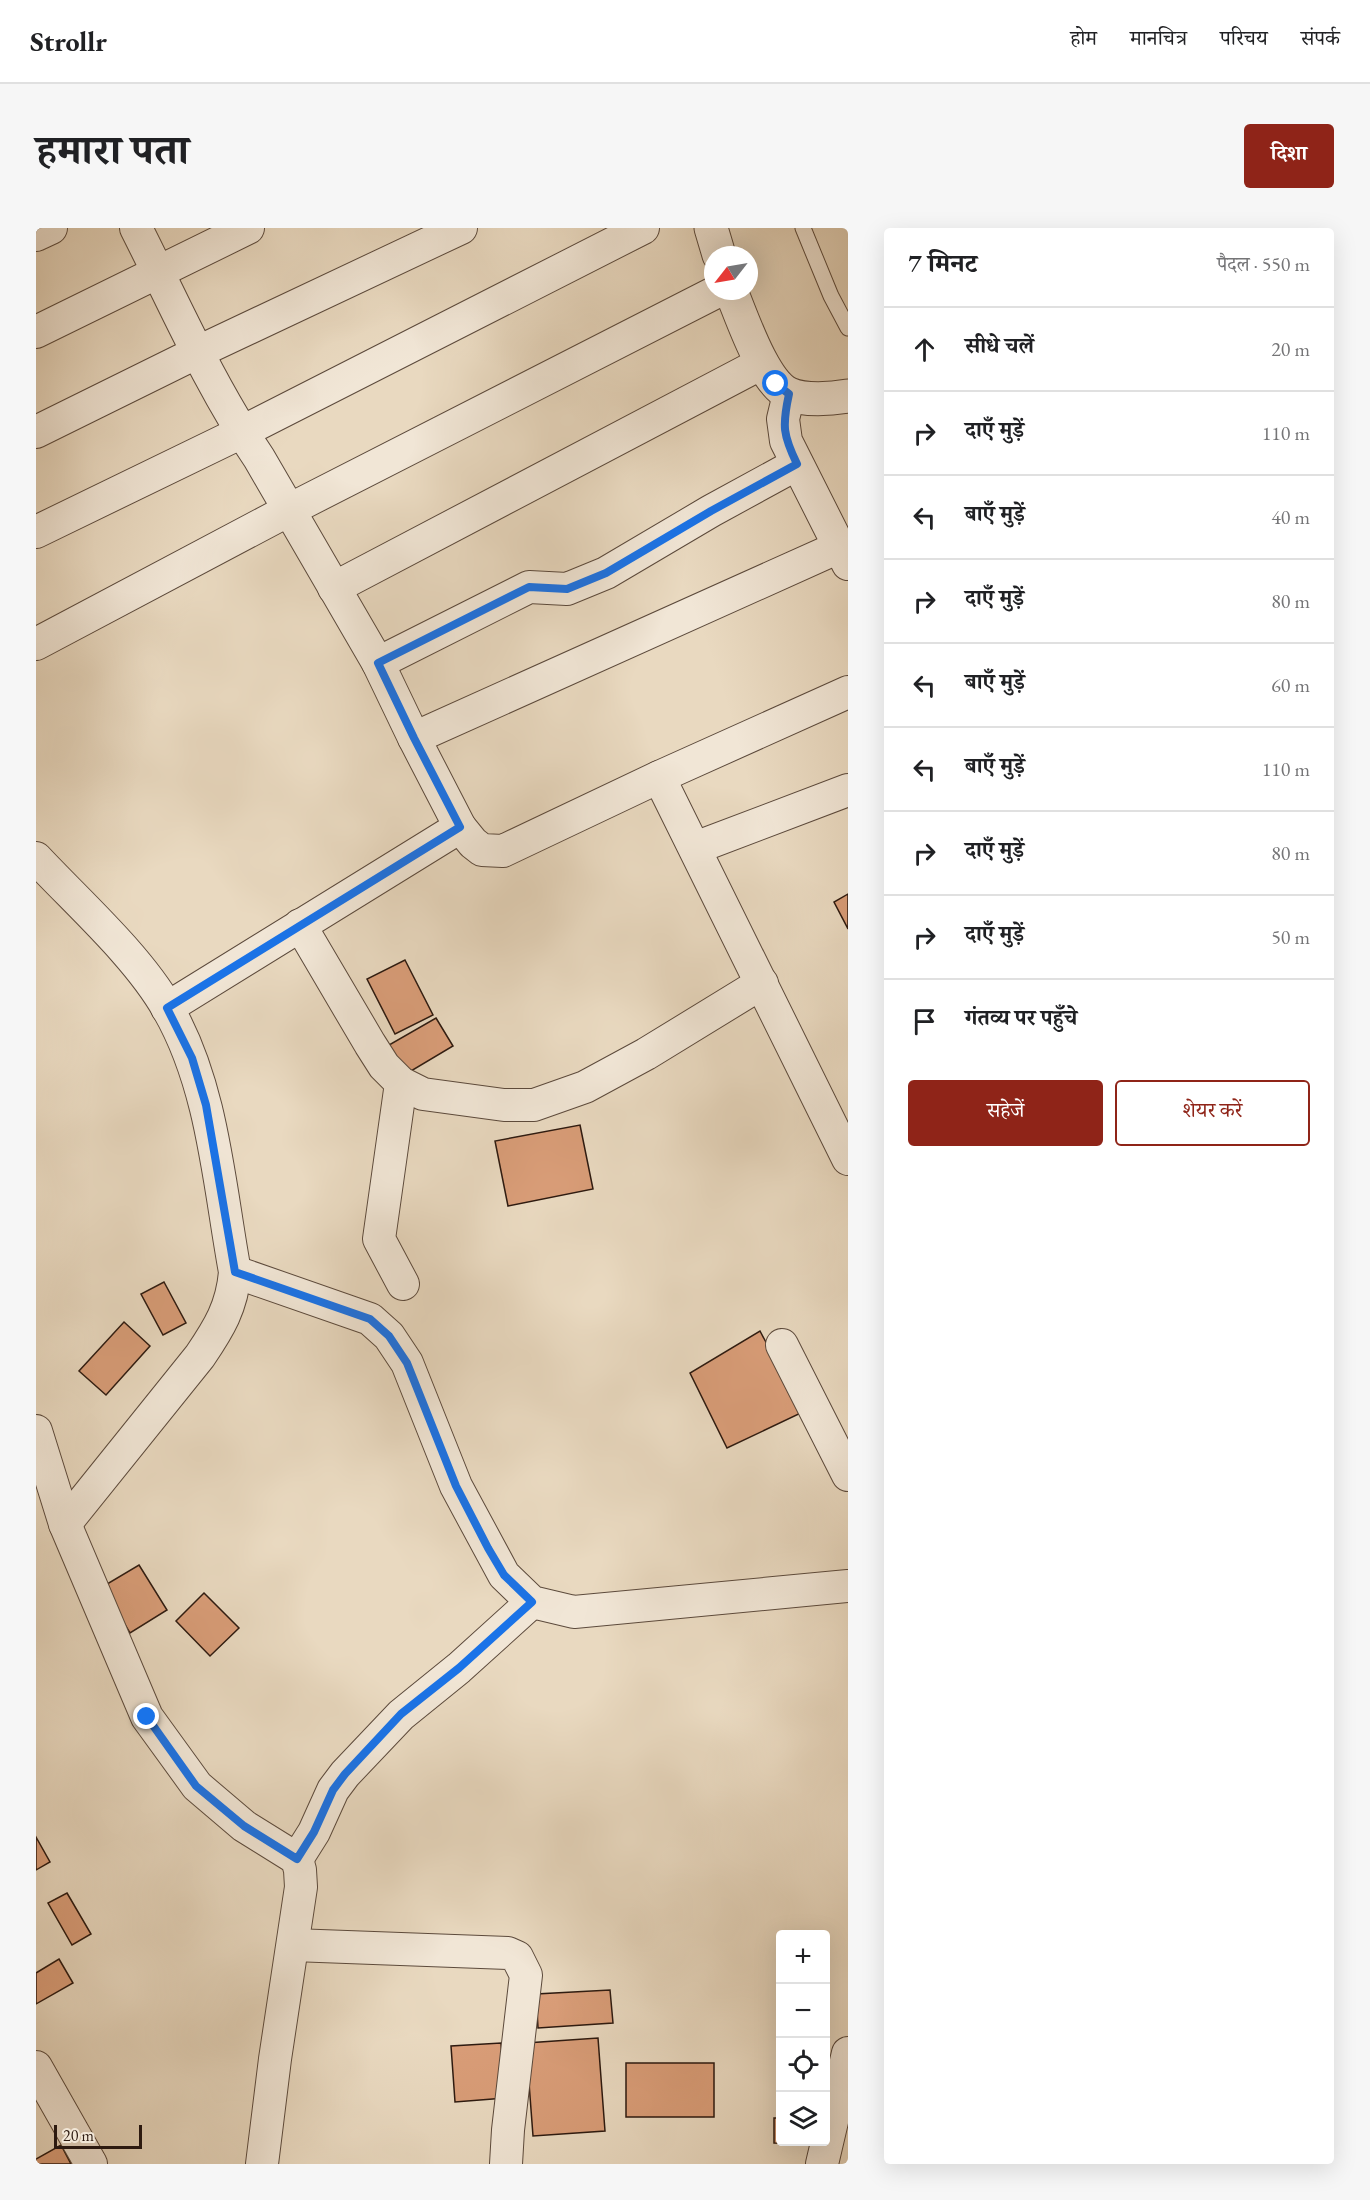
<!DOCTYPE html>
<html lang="hi">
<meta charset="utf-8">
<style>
body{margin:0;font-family:"EB Garamond","Noto Serif Devanagari",serif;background:#f6f6f6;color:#202124}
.controls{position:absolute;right:18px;bottom:18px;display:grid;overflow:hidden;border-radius:6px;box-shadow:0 6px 24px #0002}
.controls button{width:54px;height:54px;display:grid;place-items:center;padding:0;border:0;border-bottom:2px solid #e0e0e0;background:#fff;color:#202124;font:30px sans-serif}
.compass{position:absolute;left:668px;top:18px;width:54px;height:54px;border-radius:50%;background:#fff;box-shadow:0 6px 24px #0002;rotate:239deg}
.scale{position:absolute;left:18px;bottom:15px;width:88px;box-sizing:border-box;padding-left:6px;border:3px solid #2d1a10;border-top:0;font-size:16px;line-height:21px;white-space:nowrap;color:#2d1a10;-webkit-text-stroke:4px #f1e6d6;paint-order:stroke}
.stop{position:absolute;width:18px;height:18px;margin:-14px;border:4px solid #1a73e8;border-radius:50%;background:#fff}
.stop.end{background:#1a73e8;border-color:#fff;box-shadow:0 2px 6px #0008}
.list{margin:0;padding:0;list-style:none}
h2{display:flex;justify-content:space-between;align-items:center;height:78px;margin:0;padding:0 24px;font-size:26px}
h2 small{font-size:20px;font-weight:400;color:#757577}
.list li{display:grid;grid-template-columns:39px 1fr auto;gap:18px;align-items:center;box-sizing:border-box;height:84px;padding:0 24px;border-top:2px solid #e0e0e0}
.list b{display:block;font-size:22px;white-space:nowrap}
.list em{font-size:20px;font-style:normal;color:#757577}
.actions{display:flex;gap:12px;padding:18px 24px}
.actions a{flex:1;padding:14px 0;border:2px solid #8f2418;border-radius:6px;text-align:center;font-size:21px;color:#8f2418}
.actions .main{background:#8f2418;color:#fff}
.icon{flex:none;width:33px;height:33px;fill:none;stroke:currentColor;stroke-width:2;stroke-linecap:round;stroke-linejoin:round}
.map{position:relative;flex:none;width:812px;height:1936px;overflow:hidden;border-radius:6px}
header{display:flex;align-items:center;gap:36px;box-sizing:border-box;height:84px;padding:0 30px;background:#fff;border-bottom:2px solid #e0e0e0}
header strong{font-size:28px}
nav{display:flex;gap:33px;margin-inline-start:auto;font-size:21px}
.intro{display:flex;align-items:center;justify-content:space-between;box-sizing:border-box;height:144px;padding:0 36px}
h1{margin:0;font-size:42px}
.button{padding:15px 27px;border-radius:6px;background:#8f2418;color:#fff;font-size:21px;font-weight:700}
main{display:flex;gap:36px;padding:0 36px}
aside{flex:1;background:#fff;border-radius:6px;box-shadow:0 6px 24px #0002}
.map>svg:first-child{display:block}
.building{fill:#d99d78;stroke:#2d1a10;stroke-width:1.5}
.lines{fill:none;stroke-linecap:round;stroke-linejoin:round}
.service-casing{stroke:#5c4a3c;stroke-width:17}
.minor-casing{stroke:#5c4a3c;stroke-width:34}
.tertiary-casing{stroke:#5c4a3c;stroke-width:35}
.service{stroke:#f1e6d6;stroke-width:15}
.minor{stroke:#f1e6d6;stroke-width:32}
.tertiary{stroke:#f1e6d6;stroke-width:33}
.route{stroke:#1a73e8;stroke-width:8}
</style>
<header>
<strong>Strollr</strong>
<nav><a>होम</a><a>मानचित्र</a><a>परिचय</a><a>संपर्क</a></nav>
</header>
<div class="intro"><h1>हमारा पता</h1><a class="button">दिशा</a></div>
<main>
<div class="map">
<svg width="812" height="1936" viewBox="0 0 812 1936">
<rect width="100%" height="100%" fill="#e9d9c0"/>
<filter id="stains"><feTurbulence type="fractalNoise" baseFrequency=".00333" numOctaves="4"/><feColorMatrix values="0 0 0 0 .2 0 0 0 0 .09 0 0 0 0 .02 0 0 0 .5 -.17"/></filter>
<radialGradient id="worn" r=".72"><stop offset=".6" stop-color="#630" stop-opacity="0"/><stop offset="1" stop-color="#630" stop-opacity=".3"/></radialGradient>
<g class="building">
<path d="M812 666V701L798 674Z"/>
<path d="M369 732 397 787 359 806 331 751Z"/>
<path d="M400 790 417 818 370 846 353 817Z"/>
<path d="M544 897 557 961 472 978 459 913Z"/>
<path d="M128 1054 150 1095 127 1107 105 1066Z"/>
<path d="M88 1094 114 1118 70 1167 43 1143Z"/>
<path d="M724 1103 767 1184 691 1220 654 1145Z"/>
<path d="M103 1337 131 1382 94 1405 66 1359Z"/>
<path d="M168 1365 203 1400 174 1428 140 1393Z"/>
<path d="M0 1609 14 1634 0 1642Z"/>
<path d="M31 1665 55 1706 36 1717 12 1675Z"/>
<path d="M23 1731 37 1755 0 1776V1745Z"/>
<path d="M574 1762 577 1795 502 1800 500 1766Z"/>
<path d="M562 1810 569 1903 497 1908 490 1815Z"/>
<path d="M465 1815 469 1870 419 1874 415 1818Z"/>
<rect x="590" y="1835" width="88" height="54"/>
<path d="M738 1890H744V1914H788V1916L738 1915Z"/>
<path d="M25 1917 35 1936H0V1931Z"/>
</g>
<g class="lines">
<g class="service-casing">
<path id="service" d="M767 0 795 68 812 100"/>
</g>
<g class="minor-casing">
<g id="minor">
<path d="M100 0C139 77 174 158 223 230L342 435 378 510 424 599 437 615 446 622 467 623 623 549 812 464"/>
<path d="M0 7 15 0"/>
<path d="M0 104 212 0"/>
<path d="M753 166 747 191 750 213 812 336"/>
<path d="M0 204 162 124 425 0"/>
<path d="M0 304 206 204 607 0"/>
<path d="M298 360 726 135"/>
<path d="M0 416 253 282 682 63"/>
<path d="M342 435 493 359 531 361 570 345 675 283 761 236"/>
<path d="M378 510 803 319"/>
<path d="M623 549 812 931"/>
<path d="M659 620 812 562"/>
<path d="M0 630C42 675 102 728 132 781 177 859 183 957 199 1044 196 1079 183 1100 164 1128L29 1296"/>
<path d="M264 697 334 816 348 838 365 855 387 866 468 877H498L549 859 610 826 726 755"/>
<path d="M131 780 424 599"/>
<path d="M365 855 343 1011 367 1056"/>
<path d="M199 1044 334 1091 353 1108 371 1135 420 1258 468 1347 496 1374 538 1384 812 1358"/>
<path d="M746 1117 812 1247"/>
<path d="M0 1203 29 1296 111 1489 161 1558 208 1598 261 1631 264 1642 265 1659 239 1831 226 1936"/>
<path d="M261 1631 278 1604 297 1562 309 1546 365 1487 423 1440 496 1374"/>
<path d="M257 1717 472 1725 481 1729 490 1747 472 1902 470 1936"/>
<path d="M0 1839 55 1936"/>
<path d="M786 1936 812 1825"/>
</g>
</g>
<g class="tertiary-casing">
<g id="tertiary">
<path d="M675 0 683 27"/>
<path d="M695 63C706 89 727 154 753 166 768 173 796 171 812 168"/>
</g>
</g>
<use href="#service" class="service"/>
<use href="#minor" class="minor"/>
<use href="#tertiary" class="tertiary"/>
</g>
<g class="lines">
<path class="route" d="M111 1489 160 1558 208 1598 261 1631 278 1604 297 1562 309 1546 365 1486 423 1440 496 1374 468 1347 452 1320 420 1258 371 1135 353 1108 334 1091 199 1044 170 877 156 830 131 780 424 599 378 510 342 435 493 359 531 361 570 345 675 283 761 236C747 207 746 198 753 166L740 156"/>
</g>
<rect width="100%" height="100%" filter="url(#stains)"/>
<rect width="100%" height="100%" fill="url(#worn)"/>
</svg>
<div class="controls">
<button>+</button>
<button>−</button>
<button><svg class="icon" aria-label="locate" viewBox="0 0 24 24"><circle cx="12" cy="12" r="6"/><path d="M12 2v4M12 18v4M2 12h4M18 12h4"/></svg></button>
<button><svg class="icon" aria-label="layers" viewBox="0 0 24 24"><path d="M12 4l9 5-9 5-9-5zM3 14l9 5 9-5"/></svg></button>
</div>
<svg class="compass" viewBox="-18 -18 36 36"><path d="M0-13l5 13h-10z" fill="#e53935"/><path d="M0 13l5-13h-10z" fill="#757577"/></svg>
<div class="scale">20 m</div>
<div class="stop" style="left:740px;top:156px"></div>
<div class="stop end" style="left:111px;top:1489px"></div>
</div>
<aside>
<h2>7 मिनट<small>पैदल · 550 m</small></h2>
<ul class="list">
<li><svg class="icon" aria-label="ahead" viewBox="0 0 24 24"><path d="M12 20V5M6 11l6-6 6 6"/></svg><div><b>सीधे चलें</b></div><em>20 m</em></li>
<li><svg class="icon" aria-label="right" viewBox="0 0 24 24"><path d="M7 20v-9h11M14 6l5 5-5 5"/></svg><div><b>दाएँ मुड़ें</b></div><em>110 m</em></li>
<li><svg class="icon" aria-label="left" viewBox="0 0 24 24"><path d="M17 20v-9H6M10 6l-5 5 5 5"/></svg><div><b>बाएँ मुड़ें</b></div><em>40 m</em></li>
<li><svg class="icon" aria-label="right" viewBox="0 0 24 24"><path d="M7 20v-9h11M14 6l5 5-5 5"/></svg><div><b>दाएँ मुड़ें</b></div><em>80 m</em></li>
<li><svg class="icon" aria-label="left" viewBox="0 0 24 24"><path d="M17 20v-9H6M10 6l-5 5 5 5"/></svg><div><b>बाएँ मुड़ें</b></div><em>60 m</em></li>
<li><svg class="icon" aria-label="left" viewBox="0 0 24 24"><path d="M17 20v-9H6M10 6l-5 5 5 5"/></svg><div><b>बाएँ मुड़ें</b></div><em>110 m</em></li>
<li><svg class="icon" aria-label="right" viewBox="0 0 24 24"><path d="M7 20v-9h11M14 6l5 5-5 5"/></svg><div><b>दाएँ मुड़ें</b></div><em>80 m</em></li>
<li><svg class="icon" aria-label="right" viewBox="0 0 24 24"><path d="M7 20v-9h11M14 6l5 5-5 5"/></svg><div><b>दाएँ मुड़ें</b></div><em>50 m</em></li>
<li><svg class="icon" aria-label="arrive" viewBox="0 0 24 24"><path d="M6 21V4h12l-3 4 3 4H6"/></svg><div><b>गंतव्य पर पहुँचे</b></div></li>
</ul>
<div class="actions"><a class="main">सहेजें</a><a>शेयर करें</a></div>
</aside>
</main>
